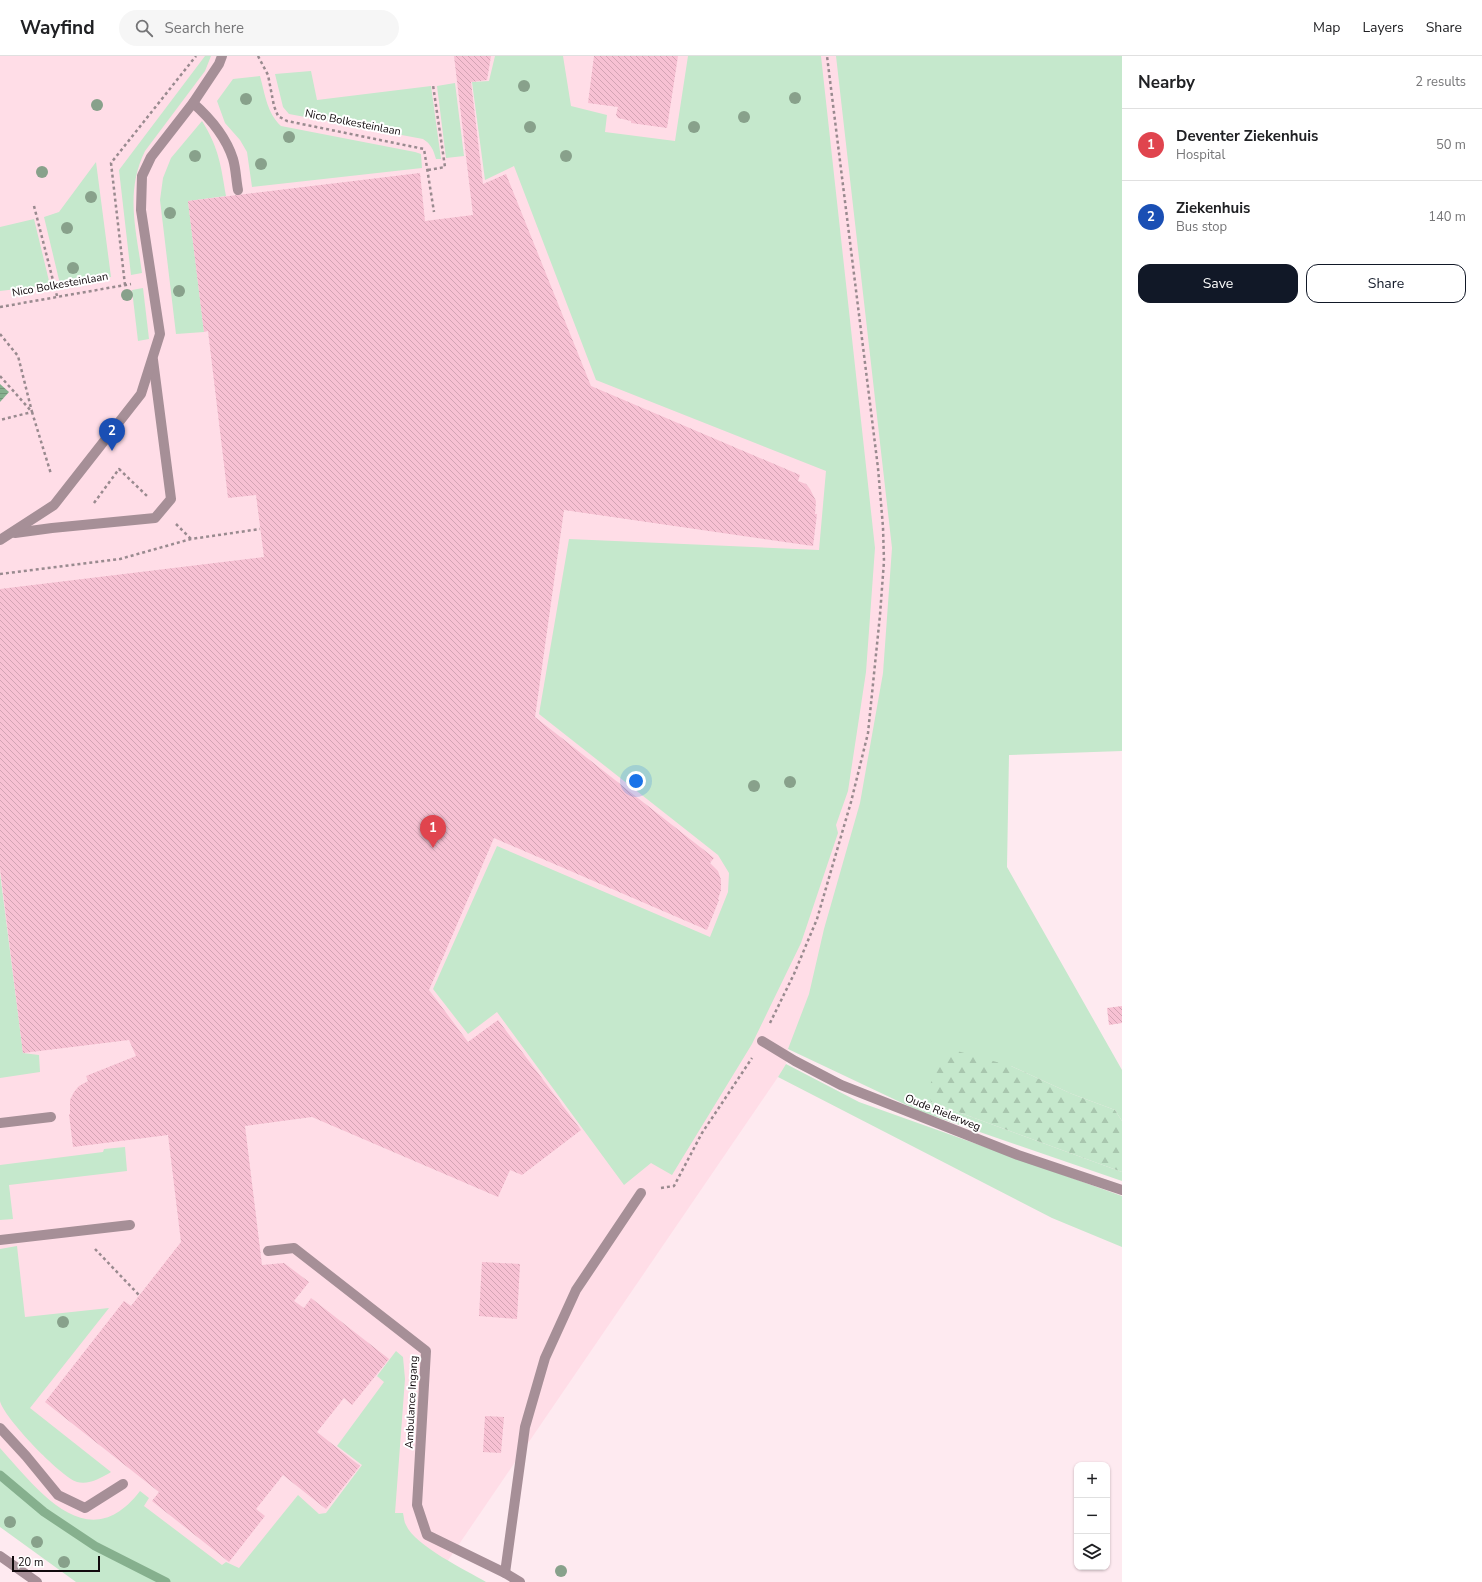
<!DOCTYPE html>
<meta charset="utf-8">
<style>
body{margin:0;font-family:"Nunito Sans",sans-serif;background:#f6f6f6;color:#202124}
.controls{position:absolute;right:12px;bottom:12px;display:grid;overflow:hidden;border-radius:8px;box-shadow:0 1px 3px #0004}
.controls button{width:36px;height:36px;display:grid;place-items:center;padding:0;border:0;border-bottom:1px solid #e0e0e0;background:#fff;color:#202124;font:20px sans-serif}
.scale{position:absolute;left:12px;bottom:10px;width:88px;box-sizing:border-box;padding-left:4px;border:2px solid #11090c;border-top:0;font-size:11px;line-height:14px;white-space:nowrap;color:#11090c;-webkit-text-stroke:3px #fff;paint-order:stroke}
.you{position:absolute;left:636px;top:725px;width:14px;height:14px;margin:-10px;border:3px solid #fff;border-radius:50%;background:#1a73e8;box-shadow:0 0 0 6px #1a73e833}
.badge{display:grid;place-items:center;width:26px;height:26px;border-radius:50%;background:#111827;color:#fff;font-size:13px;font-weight:700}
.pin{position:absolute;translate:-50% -33px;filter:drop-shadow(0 1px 2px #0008)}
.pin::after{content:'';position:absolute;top:21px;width:14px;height:12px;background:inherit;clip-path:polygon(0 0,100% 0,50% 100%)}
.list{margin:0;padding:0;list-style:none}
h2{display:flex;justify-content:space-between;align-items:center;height:52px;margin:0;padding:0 16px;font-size:17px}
h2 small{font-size:13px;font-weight:400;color:#757577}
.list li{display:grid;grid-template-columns:26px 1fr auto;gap:12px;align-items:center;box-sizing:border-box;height:72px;padding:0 16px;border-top:1px solid #e0e0e0}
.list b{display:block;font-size:15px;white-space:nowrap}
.list p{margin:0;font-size:13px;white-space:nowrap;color:#757577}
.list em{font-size:13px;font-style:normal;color:#757577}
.actions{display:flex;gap:8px;padding:12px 16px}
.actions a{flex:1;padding:9px 0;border:1px solid #111827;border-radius:12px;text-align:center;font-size:14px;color:#111827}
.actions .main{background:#111827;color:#fff}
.icon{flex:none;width:22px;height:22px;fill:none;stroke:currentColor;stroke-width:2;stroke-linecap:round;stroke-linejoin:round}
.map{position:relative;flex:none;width:1122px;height:1526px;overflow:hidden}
header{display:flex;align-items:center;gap:24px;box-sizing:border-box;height:56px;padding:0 20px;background:#fff;border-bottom:1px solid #e0e0e0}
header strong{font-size:19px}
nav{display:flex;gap:22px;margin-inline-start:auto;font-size:14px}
.search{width:280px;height:36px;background:#f6f6f6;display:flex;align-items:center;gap:10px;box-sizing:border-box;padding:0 14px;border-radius:22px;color:#757577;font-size:15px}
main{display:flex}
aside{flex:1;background:#fff}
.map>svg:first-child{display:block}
.built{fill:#ffdde7}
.green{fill:#c5e8cc}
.forest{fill:url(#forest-firs)}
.water{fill:url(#water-rules)}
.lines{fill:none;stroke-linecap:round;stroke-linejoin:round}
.stream{stroke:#86b08e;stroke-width:9}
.building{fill:url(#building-back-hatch)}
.path{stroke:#998a8f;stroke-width:2.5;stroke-dasharray:3 3;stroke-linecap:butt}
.minor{stroke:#a68f97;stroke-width:10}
.tree{fill:#88a18b}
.labels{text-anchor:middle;stroke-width:4;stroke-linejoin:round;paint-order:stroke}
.street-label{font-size:11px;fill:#11090c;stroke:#fff}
</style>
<header>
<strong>Wayfind</strong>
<div class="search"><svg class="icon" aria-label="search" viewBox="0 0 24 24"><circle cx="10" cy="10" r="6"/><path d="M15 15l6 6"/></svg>Search here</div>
<nav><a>Map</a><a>Layers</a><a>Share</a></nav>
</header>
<main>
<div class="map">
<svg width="1122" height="1526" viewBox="0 0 1122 1526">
<defs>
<pattern id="forest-firs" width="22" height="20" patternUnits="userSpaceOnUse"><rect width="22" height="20" fill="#c5e8cc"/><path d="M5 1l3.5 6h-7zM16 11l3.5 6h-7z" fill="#a8c6ae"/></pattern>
<pattern id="water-rules" width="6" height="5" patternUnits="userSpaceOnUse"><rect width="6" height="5" fill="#86b08e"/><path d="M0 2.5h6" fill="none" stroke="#739679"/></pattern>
<pattern id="building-back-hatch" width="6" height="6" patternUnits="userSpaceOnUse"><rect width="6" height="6" fill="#f7c1d3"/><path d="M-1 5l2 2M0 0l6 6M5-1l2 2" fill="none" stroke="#d3a4b4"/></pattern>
</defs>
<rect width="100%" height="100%" fill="#feeaf0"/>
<path class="built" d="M0 0H853L909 450 842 881 788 993 786 1008 778 1021 436 1522 135 1526 0 1437Z"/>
<g class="green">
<path d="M205 0H211L205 15 145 95C125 136 136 173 142 217L131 219 119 114Z"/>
<path d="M495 0H563L571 50 607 59 605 76 675 85 688 0H821L875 492 866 616 848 735 836 769 838 777 801 887 752 988 672 1119 651 1107 624 1129 497 956 468 978 433 933 497 790 710 881 728 836 729 817 718 799 539 658 569 483 819 494 826 415 596 324 514 110 485 124 472 26 489 25Z"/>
<path d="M836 0H1122V695L1009 699 1007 811 1122 1014V1065L1115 1054 1072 1038 1011 1010 931 1046 1122 1116V1125L919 1055 788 993 809 938 824 873 860 747 883 617 892 492Z"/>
<path d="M311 15 317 44 431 30 441 103H436C433 93 431 88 423 83L289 58 283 51 275 18Z"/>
<path d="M260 20C265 38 267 57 281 70L415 96 421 98 422 112 252 131 247 96 240 84 225 67 217 45 233 23Z"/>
<path d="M455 27 464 100 446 102 437 30Z"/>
<path d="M202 65C219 92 221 110 226 140L188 145 204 276 176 278 160 144 163 122 171 102Z"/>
<path d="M96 106 111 221 60 228 44 161 59 156Z"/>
<path d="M34 163 50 229 0 235V171Z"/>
<path d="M143 232 149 283 138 285 132 234Z"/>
<path d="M0 817 23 997 39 999 40 1016 0 1022Z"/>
<path d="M786 1008 859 1046 1122 1140V1191L1052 1162 778 1021Z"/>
<path d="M125 1091 127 1115 9 1129 13 1163 0 1164V1109L103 1096 104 1093Z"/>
<path d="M17 1190 25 1261 109 1252 30 1352 111 1416C101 1422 89 1429 77 1426 61 1421 3 1361 0 1345 0 1334 0 1314 0 1302 0 1266 0 1229 0 1193Z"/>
<path d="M396 1295 403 1301 405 1323 395 1457H403C404 1461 404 1466 406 1469 415 1490 466 1514 486 1526H76L0 1471V1392C38 1434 88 1503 140 1435L149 1442 144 1450 222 1509 226 1506 239 1512 298 1439 319 1458 326 1457 362 1409 337 1390 384 1326 377 1320Z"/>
</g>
<path class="forest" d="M950 993 1011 1010 1072 1038 1115 1054 1122 1065V1116L931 1046 929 1031 942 1001Z"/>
<path class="water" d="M0 328 9 336 0 346Z"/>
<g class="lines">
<path class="stream" d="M0 1419 44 1456 95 1490 166 1526"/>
</g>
<g class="building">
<path d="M454 0H491L487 24 471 26 483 128 506 118 591 330 800 419 798 425 806 428 810 433 816 445 815 458H817L813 490 564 454 535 661 714 802 710 807 718 815 721 824V834L718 843 719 844 707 874 494 782 429 934 468 986 498 964 581 1074 522 1119 510 1114 498 1141 312 1061 245 1070 262 1209 284 1207 309 1226 294 1245 304 1252 311 1242 389 1303 352 1349 344 1342 317 1376 360 1410 326 1453 283 1419 256 1453 265 1460 229 1506 152 1445 159 1436 45 1346 124 1245 131 1250 181 1186 168 1079 73 1091 69 1058H70V1044L74 1036 79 1030 88 1025 86 1020 136 1000 129 984 23 997 0 812V533L264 501 256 439 228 442 208 275 204 276 188 145 420 117 425 165 473 159Z"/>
<path d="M594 0H678L667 72 631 67V65L618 62 616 59 618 51 588 47Z"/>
<path d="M1122 950V967L1109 969 1107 952Z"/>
<path d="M482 1206 520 1208 517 1263 479 1260Z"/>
<path d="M485 1360 504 1361 501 1397 483 1396Z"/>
</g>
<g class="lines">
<g class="path">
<path d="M258 0 268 19 274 50 278 60 287 65 424 93 434 156"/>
<path d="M428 114 445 111 433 29"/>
<path d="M34 150 57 240"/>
<path d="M125 229 111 107 196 0"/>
<path d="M0 251 131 228"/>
<path d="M0 278 18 300 32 356 0 364"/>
<path d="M0 320 32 356 51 418"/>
<path d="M94 447 119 413 147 440"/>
<path d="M176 468 191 483"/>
<path d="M0 518 120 503 191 483 260 473"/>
<path d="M770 967 794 918 817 863 851 746 868 677 880 559 884 505 883 471 878 412 827 0"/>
<path d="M661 1132 674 1130 702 1077 752 1002"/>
<path d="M95 1193 139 1239"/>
</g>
<g class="minor">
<path d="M193 47C210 62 226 81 233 103 236 113 236 124 238 134"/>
<path d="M15 477 52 472 155 462 171 443 153 304"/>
<path d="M0 484 54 449 141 338 160 278 141 154 142 120 151 101 193 47 219 8 222 0"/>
<path d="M762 985 795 1005 841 1029 1018 1099 1122 1134"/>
<path d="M0 1067 51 1061"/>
<path d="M0 1184 130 1169"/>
<path d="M268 1195 294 1192 426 1295 417 1449 427 1479 505 1517 520 1526"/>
<path d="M0 1372 26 1400 58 1439 85 1452 123 1428"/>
<path d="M0 1500 37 1526"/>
<path d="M505 1517 525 1371 545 1302 576 1234 641 1137"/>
</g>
</g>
<g class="tree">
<circle cx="524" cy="30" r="6"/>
<circle cx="795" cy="42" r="6"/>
<circle cx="246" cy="43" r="6"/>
<circle cx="97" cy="49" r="6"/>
<circle cx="744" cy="61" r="6"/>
<circle cx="530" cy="71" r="6"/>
<circle cx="694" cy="71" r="6"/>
<circle cx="289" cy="81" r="6"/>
<circle cx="195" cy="100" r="6"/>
<circle cx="566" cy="100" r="6"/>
<circle cx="261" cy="108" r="6"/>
<circle cx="42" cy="116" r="6"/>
<circle cx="91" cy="141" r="6"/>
<circle cx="170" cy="157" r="6"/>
<circle cx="67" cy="172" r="6"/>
<circle cx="73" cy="212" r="6"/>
<circle cx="179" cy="235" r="6"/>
<circle cx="127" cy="239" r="6"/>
<circle cx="790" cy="726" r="6"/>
<circle cx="754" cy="730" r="6"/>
<circle cx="63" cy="1266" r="6"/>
<circle cx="10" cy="1466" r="6"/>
<circle cx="37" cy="1486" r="6"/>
<circle cx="64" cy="1506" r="6"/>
<circle cx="561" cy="1515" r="6"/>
</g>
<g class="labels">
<g class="street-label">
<text transform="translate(353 66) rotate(11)" y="4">Nico Bolkesteinlaan</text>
<text transform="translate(60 228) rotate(-10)" y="4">Nico Bolkesteinlaan</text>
<text transform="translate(943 1056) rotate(22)" y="4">Oude Rielerweg</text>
<text transform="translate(411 1346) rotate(-87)" y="4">Ambulance Ingang</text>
</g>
</g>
</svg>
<div class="controls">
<button>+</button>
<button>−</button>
<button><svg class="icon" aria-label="layers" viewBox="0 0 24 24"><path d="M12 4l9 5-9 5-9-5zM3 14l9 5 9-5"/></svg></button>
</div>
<div class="scale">20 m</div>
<div class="you"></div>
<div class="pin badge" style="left:433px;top:792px;background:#e0444e">1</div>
<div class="pin badge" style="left:112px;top:395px;background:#1a4fb4">2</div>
</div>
<aside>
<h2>Nearby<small>2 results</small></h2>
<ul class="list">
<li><span class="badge" style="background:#e0444e">1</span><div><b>Deventer Ziekenhuis</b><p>Hospital</p></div><em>50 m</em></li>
<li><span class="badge" style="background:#1a4fb4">2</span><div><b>Ziekenhuis</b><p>Bus stop</p></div><em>140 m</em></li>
</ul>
<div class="actions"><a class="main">Save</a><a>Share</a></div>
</aside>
</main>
